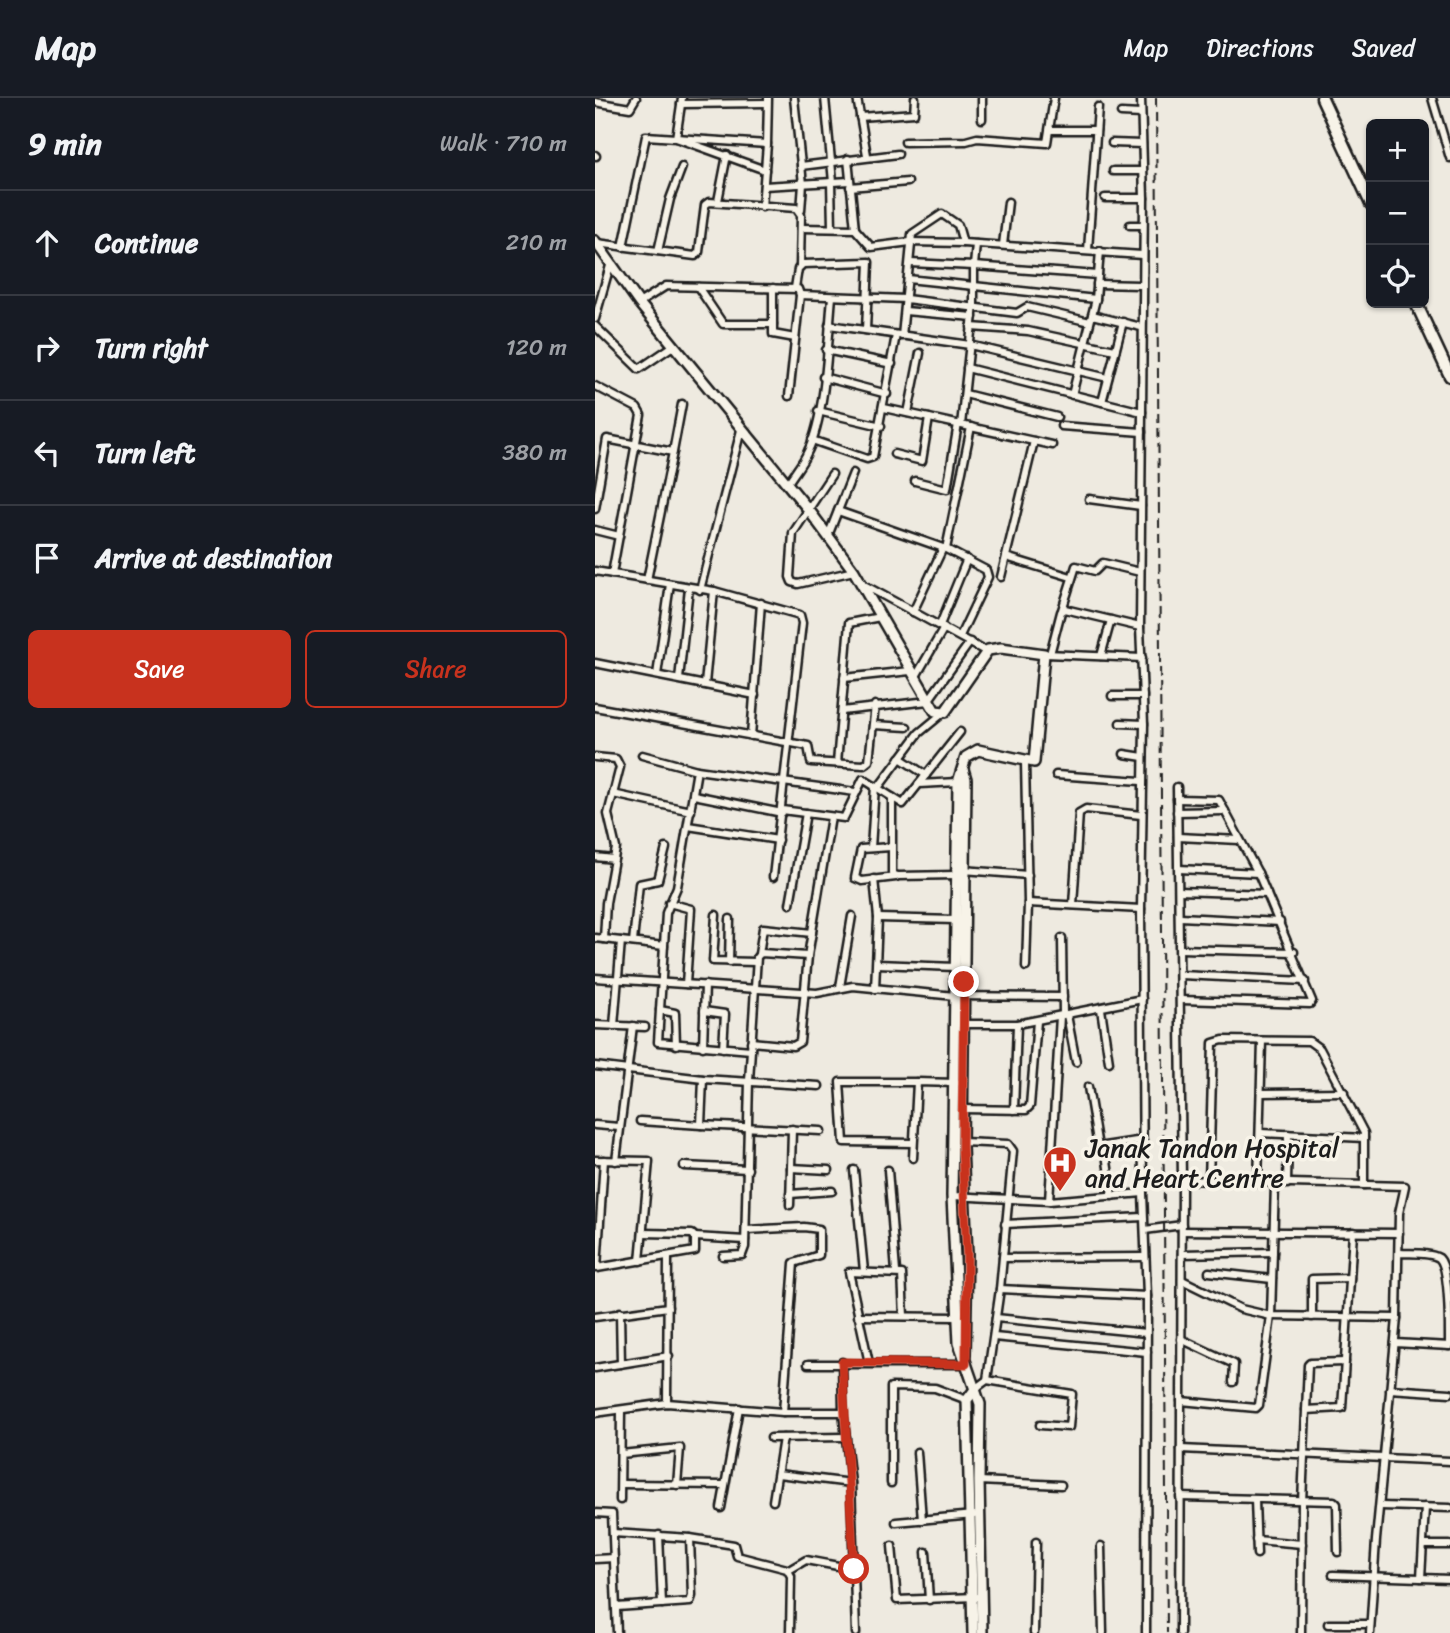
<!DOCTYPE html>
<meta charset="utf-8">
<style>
body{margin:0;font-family:Sriracha,sans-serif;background:#242831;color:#f1f3f6}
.controls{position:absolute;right:21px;top:21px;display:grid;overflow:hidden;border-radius:10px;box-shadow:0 2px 5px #0004}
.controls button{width:63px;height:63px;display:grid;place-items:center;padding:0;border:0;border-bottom:2px solid #363941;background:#171b24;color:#f1f3f6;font:35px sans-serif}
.stop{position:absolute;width:21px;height:21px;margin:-16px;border:5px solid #c8321e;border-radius:50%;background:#fff}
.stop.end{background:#c8321e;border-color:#fff;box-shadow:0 2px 7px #0008}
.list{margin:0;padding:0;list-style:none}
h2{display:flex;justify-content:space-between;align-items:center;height:91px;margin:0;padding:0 28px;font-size:30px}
h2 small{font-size:23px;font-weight:400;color:#9ea1a6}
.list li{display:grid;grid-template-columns:46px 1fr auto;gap:21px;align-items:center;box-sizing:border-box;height:105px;padding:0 28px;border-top:2px solid #363941}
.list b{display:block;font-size:26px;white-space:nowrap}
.list em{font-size:23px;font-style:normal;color:#9ea1a6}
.actions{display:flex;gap:14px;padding:21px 28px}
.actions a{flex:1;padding:16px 0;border:2px solid #c8321e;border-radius:10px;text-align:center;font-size:24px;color:#c8321e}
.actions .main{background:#c8321e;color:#fff}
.icon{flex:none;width:38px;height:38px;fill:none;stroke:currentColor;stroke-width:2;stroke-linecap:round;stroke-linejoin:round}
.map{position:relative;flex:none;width:855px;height:1535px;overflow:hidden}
header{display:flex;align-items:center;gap:42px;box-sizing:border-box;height:98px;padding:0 35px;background:#171b24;border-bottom:2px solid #363941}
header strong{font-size:33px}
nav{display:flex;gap:38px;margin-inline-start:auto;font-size:24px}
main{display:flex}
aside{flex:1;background:#171b24}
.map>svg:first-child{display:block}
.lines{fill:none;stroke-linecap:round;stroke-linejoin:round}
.street-casing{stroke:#1c1c1c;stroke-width:11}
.secondary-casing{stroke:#1c1c1c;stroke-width:14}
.primary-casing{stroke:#1c1c1c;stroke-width:15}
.street{stroke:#f7f3e8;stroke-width:6}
.secondary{stroke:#f7f3e8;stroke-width:9}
.primary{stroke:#f7f3e8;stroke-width:10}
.rail{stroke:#1c1c1c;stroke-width:2;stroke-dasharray:10 5;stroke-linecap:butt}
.route{stroke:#c8321e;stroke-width:9}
.labels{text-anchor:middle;stroke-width:7;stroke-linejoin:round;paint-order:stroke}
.poi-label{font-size:26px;fill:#1c1c1c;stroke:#f7f3e8;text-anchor:start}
</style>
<header>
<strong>Map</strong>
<nav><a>Map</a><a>Directions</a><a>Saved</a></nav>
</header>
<main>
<aside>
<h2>9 min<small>Walk · 710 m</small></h2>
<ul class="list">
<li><svg class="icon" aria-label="ahead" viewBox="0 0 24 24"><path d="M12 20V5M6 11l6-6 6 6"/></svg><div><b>Continue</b></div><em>210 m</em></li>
<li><svg class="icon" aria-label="right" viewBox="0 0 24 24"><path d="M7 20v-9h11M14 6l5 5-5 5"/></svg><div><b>Turn right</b></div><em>120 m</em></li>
<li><svg class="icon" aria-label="left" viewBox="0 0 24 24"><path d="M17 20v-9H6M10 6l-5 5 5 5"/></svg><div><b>Turn left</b></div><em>380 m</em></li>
<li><svg class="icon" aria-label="arrive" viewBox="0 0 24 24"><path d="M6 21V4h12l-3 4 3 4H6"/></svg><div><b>Arrive at destination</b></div></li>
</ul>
<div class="actions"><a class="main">Save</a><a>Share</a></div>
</aside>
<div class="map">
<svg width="855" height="1535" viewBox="0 0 855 1535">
<rect width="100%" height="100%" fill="#eeeae0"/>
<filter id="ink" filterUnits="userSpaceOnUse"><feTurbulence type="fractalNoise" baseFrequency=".0143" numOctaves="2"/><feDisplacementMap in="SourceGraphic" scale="14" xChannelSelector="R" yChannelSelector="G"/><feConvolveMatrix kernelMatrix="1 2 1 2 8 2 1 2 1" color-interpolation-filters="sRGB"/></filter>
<g filter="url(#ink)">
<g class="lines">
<g class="street-casing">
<g id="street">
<path d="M87 0 81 40 170 72"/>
<path d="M199 0 208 86 206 112"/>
<path d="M230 0 238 84"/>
<path d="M262 0 272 57"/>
<path d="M546 0 549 100 545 529 549 626 546 811 548 1095 552 1198 551 1535"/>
<path d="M837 0 855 60"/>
<path d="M0 4 35 10 41 0"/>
<path d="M86 6 172 5"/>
<path d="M526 15 546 16"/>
<path d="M265 19 319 15 320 0"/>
<path d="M387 21V0"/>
<path d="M455 32H501"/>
<path d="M310 44 371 43 382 40 452 45 459 0"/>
<path d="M517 45 547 46"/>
<path d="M0 57 1 58"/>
<path d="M253 61 260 131"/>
<path d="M206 68 303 56"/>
<path d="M518 73H547"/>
<path d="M236 84 237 130"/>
<path d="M169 88 255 83"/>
<path d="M255 89 313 84"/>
<path d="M510 100H549"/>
<path d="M123 103 132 57"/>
<path d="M167 109 172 46"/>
<path d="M535 127H548"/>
<path d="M206 130 260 131 276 149 315 144 368 145 547 157"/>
<path d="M2 145 100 158 104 154 110 107 114 104 201 110 206 117 205 168"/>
<path d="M408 147 413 104"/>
<path d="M28 149 51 38 172 46 173 0"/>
<path d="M493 152 503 9"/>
<path d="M63 153 75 101 87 69"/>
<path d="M315 165 379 168 381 146"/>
<path d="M313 181 501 201"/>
<path d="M502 186 545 187"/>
<path d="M103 189 128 226H178"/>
<path d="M178 190V236L200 240"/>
<path d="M200 190 203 171 208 166 274 164 271 232"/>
<path d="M205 197 311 201 422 215 432 209 495 224"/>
<path d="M44 205 71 188 203 191 205 197 194 298"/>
<path d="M310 213 378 219"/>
<path d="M497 217 546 229"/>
<path d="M0 221 16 164"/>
<path d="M234 227 375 247 513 280"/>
<path d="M0 228 44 271 78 248"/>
<path d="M376 229 433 233 520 252"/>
<path d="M307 238 317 136 347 116 363 127 368 145"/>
<path d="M231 252 297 266"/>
<path d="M372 270 547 314"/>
<path d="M228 279 292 296"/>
<path d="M0 288 42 310 46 317 17 476"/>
<path d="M370 296 462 319"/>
<path d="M477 297 501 201 505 153"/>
<path d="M507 304 528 224"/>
<path d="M289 310 457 347"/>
<path d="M223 313 286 328"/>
<path d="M313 315 325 255"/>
<path d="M366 327 379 207V168L503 177"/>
<path d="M466 328 547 334"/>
<path d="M217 342 272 361 278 359 301 237"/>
<path d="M78 354 87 306"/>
<path d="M299 356 327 363 334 320"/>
<path d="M237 376 198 435 195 479 197 484 203 486 259 473"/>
<path d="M320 383 352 391 363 326"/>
<path d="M193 385C199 375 208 365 213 353 231 316 233 241 237 199"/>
<path d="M494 401 546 408"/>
<path d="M0 411 12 341 78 354 52 482"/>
<path d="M243 413 351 451 391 472 393 479 365 538"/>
<path d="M0 432 24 438"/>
<path d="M233 438 258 375"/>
<path d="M351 451 376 329"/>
<path d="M411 459 476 479"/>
<path d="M0 473 119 493 205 517 207 525 178 779"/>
<path d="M406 479 439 343"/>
<path d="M269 487 390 553"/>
<path d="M105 492 146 332"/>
<path d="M467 512 481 468 500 473 508 465 545 474"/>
<path d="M318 514 348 450"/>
<path d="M345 527 372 461"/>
<path d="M451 556 547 560"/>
<path d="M455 556 466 514 470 511 545 529"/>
<path d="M506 558 516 522"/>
<path d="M0 565 160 597"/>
<path d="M62 577 75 486"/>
<path d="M249 580 315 573"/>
<path d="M320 580 349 530"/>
<path d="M84 581 94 490"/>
<path d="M110 586 119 493"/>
<path d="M517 598H548"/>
<path d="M0 609 213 648 216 664 269 667 274 663 280 607"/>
<path d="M247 613 333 603 375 544"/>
<path d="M525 625 549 626"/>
<path d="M279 627 312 629"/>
<path d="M156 638 166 505"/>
<path d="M529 656 548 659"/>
<path d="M47 657 102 672 82 789 71 815 63 944 156 952"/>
<path d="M0 659 21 661 25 669 13 716 21 750 11 805 9 841"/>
<path d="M305 660 331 677"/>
<path d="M430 664 433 805 431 869"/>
<path d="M242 665 254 525 285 519"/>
<path d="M102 672 260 694"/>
<path d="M461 677 546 683"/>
<path d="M324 686 363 684"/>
<path d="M582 689 587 1082 585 1535"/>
<path d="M283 690 324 635 347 616"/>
<path d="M18 696 96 713"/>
<path d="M99 697 187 715"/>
<path d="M297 699V776L303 778 362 777"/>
<path d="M582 701 624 702 663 775 717 903 715 906 586 902"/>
<path d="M187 712 249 720 268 681 308 706 365 634"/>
<path d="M582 714 630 713"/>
<path d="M93 728 183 742"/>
<path d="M583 739 644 742"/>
<path d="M296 749 266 751 260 780 267 783 301 779"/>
<path d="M276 750 280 688"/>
<path d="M0 759 19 761"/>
<path d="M584 771 663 775"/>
<path d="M368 772 433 777"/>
<path d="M279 781 283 820 280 891"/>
<path d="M584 793 672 796"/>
<path d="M74 805 96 811 91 886"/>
<path d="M433 805 546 811"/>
<path d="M195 806 211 715"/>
<path d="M478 807 484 715 491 711 546 717"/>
<path d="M121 817 118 863 161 864"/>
<path d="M585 819 685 824"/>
<path d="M283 820 360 822"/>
<path d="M0 840 69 848"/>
<path d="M467 840 468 917"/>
<path d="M38 844 44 786 63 782 71 750"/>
<path d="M585 851 699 854"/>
<path d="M164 856 168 830 217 835"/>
<path d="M134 864 135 821"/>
<path d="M282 866 360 869"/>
<path d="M586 877 710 883"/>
<path d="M0 880 222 895 258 888 360 898 468 899"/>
<path d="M245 889 257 818"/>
<path d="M506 911 514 964"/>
<path d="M65 912 80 915 81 947"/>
<path d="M109 913 130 916 128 950"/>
<path d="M472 917 481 964"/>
<path d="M365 926H422L547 901"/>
<path d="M0 927 50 929"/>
<path d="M19 928 26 843"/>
<path d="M156 944 198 948 205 944 213 858 236 719"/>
<path d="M108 949 110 887"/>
<path d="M0 968 108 981 224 988"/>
<path d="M108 981 106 1027 226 1033"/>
<path d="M493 989 503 1049 548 1042"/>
<path d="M667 995 749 994"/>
<path d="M367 1011 431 1012 435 1008 442 923"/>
<path d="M419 1012 422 926"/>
<path d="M45 1023 106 1027"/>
<path d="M0 1027 24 1029"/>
<path d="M666 1035 769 1040"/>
<path d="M367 1044 413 1046 418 1053 405 1191 392 1282"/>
<path d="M318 1045 249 1044 245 984H322"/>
<path d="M510 1049 517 1098"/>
<path d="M664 1055 693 1056"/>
<path d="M318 1060 322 984 362 985"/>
<path d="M0 1062 54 1063 45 1163"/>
<path d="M9 1062 2 1170 100 1153V1139L97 1136 48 1135"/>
<path d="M21 1063 38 928"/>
<path d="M89 1068 153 1071"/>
<path d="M196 1070 234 1072"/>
<path d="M259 1072 269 1173"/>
<path d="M293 1072 301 1174"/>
<path d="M587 1082 810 1088 804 1115 802 1220 781 1442 775 1535"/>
<path d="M614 1083 618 945 628 942 714 943 725 951 769 1035V1087"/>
<path d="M663 1085 667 943"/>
<path d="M692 1086 693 1036"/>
<path d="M195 1096 237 1093"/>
<path d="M357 1098 454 1103 548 1095"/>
<path d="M454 1103 465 918"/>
<path d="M195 1107 197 1031"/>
<path d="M410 1126 548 1119"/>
<path d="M151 1132 209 1129 224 1131V1157L199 1165 188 1314"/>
<path d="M550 1132 587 1127"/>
<path d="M587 1133 804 1135"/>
<path d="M100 1139 150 1142"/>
<path d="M805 1155C816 1156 834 1154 844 1160 855 1170 854 1229 854 1248"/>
<path d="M587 1156 678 1154"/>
<path d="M128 1158 147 1157 150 1149 154 983 162 859 166 855 213 858"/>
<path d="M408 1160 549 1159"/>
<path d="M614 1174 677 1181"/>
<path d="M587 1182 646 1211 676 1218 802 1220"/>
<path d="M405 1191 552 1198"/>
<path d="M25 1214 26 1266"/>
<path d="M263 1218 362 1219"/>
<path d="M0 1219 73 1209"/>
<path d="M717 1219V1181L755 1180"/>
<path d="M401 1220 551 1235"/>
<path d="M399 1239 552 1254"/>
<path d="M586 1241 639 1266 638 1284"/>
<path d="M800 1245 855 1248"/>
<path d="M247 1264 248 1314"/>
<path d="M274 1265 254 1174 307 1176 309 1218"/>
<path d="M213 1266H371"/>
<path d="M0 1270 74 1258"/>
<path d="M381 1290 392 1282 477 1296 474 1329 445 1327"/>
<path d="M795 1291 855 1295"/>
<path d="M586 1303 661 1310 664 1307 676 1218 680 1086"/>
<path d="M72 1305 73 1160"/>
<path d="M711 1312 747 1310 758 1134"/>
<path d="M0 1315 72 1305 188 1314H248L256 1385 261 1535"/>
<path d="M176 1340 251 1339"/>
<path d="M586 1351 855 1363"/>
<path d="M322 1354 327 1422"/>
<path d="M26 1356 85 1350 82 1387"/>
<path d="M183 1376 256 1385"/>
<path d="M384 1383 466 1387"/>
<path d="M296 1385V1289L340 1290 372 1302"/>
<path d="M26 1386 129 1387"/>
<path d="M585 1399 739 1403 742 1406 743 1454"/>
<path d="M25 1402 26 1312"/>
<path d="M660 1402 662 1456"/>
<path d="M178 1403 188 1340"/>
<path d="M786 1408 855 1410"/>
<path d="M126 1410 144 1310"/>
<path d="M0 1415 17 1416 22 1535"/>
<path d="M301 1424 379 1417"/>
<path d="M18 1435 95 1440 139 1447 142 1458 192 1471 196 1478 195 1535"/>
<path d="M64 1437 67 1506"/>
<path d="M661 1442 707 1446"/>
<path d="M829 1447H855"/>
<path d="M297 1448 302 1502 381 1499"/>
<path d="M506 1448 508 1535"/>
<path d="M331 1454 334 1502"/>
<path d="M0 1461 19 1460"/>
<path d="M194 1472 211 1462 259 1471"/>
<path d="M738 1477 855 1481"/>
<path d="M826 1480 830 1409"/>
<path d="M22 1509 95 1504 97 1498 95 1440"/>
<path d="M733 1526H775"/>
<path d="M439 1535 441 1444"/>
<path d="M706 1535 707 1404 713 1267 715 1265 750 1264"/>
</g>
</g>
<g class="secondary-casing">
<g id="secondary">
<path d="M0 143 44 205 213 411 259 473 340 613 350 614 393 552 406 550 449 556 439 664 383 652 371 659 363 684 357 1098 364 1245 385 1306 384 1383 387 1535"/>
<path d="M368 671 371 681 367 1049 372 1156 370 1258"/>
<path d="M378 1535 372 1302 381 1290"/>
</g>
</g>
<g class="primary-casing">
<g id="primary">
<path d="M727 0 776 106"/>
<path d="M821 205 855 278"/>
</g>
</g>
<use href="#street" class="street"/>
<use href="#secondary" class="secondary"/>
<use href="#primary" class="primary"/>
<path class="rail" d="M561 0 572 1535"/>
</g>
</g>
<g class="lines" filter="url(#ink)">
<path class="route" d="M259 1471 247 1264 371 1266 372 1156 367 1049 369 884"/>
</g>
<defs>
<g id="hospital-pin" transform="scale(1.75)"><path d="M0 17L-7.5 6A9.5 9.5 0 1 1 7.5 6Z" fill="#c8321e" stroke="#f7f3e8"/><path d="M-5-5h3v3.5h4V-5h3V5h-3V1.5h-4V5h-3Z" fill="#fff"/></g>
</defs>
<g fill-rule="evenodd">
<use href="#hospital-pin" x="465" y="1065"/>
</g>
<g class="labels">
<g class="poi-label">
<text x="490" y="1059">Janak Tandon Hospital<tspan x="490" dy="30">and Heart Centre</tspan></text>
</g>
</g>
</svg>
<div class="controls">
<button>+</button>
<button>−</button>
<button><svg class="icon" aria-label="locate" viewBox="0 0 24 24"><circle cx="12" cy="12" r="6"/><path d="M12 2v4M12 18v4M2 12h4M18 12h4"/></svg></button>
</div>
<div class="stop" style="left:259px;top:1471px"></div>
<div class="stop end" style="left:369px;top:884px"></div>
</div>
</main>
